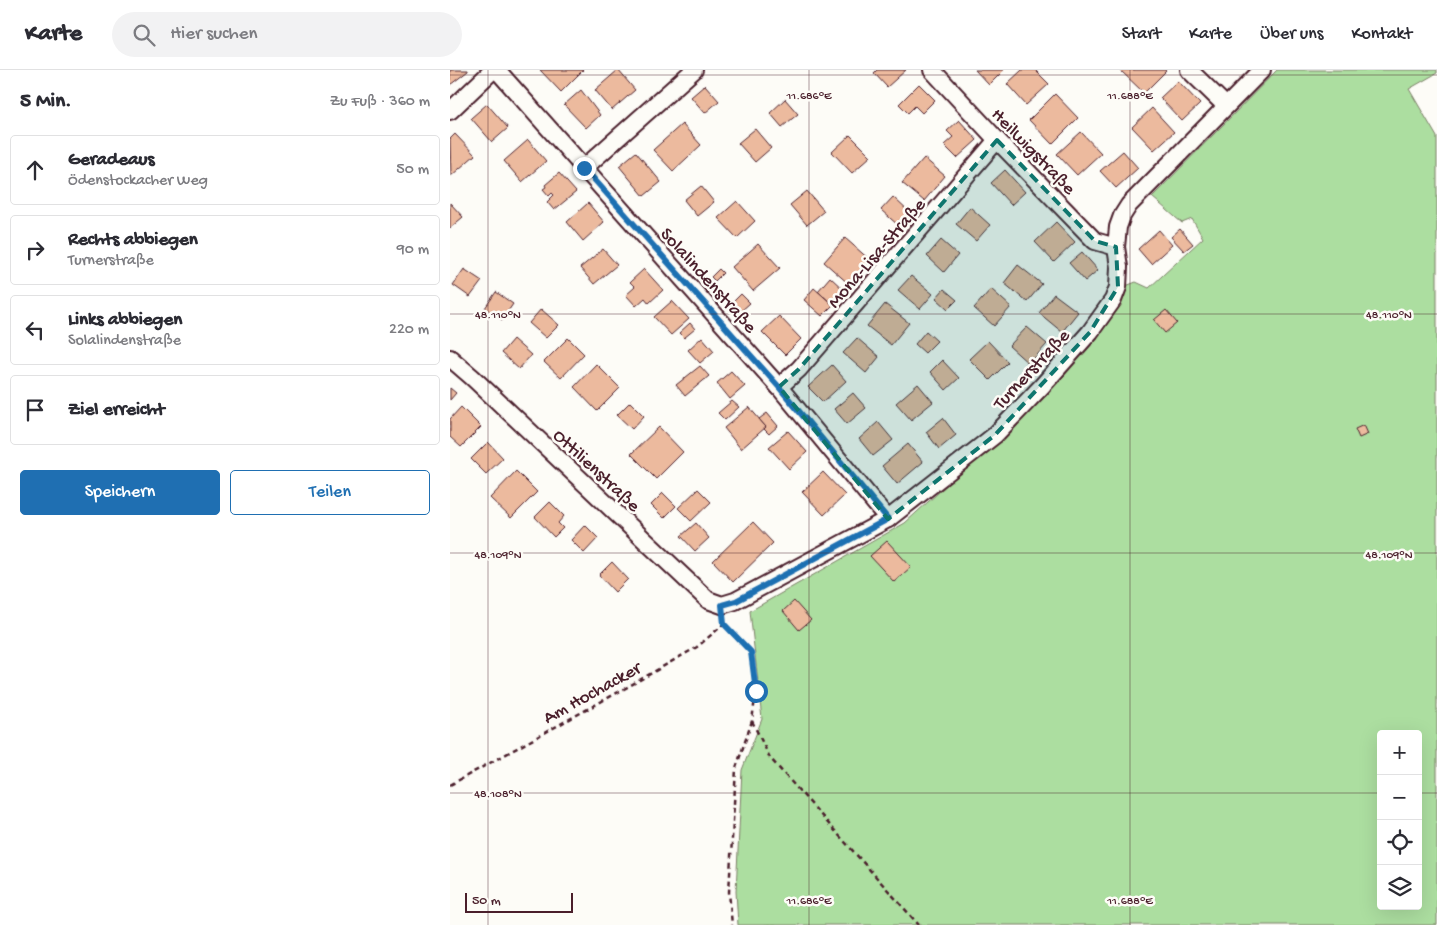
<!DOCTYPE html>
<html lang="de">
<meta charset="utf-8">
<style>
body{margin:0;font-family:"Gochi Hand",sans-serif;background:#f2f2f3;color:#2b2b33}
.controls{position:absolute;right:15px;bottom:15px;display:grid;overflow:hidden;border-radius:5px;box-shadow:0 5px 20px #0002}
.controls button{width:45px;height:45px;display:grid;place-items:center;padding:0;border:0;border-bottom:1px solid #e1e1e2;background:#fff;color:#2b2b33;font:25px sans-serif}
.scale{position:absolute;left:15px;bottom:12px;width:108px;box-sizing:border-box;padding-left:5px;border:2px solid #4a1f2b;border-top:0;font-size:14px;line-height:18px;white-space:nowrap;color:#4a1f2b;-webkit-text-stroke:4px #fdfcf7;paint-order:stroke}
.stop{position:absolute;width:15px;height:15px;margin:-11px;border:4px solid #1f6fb2;border-radius:50%;background:#fff}
.stop.end{background:#1f6fb2;border-color:#fff;box-shadow:0 1px 5px #0008}
.list{margin:0;padding:0;list-style:none}
h2{display:flex;justify-content:space-between;align-items:center;height:65px;margin:0;padding:0 20px;font-size:21px}
h2 small{font-size:16px;font-weight:400;color:#7c7c81}
.list li{display:grid;grid-template-columns:32px 1fr auto;gap:15px;align-items:center;box-sizing:border-box;height:70px;margin:0 10px 10px;padding:0 10px;border:1px solid #e1e1e2;border-radius:5px}
.list b{display:block;font-size:19px;white-space:nowrap}
.list p{margin:0;font-size:16px;white-space:nowrap;color:#7c7c81}
.list em{font-size:16px;font-style:normal;color:#7c7c81}
.actions{display:flex;gap:10px;padding:15px 20px}
.actions a{flex:1;padding:11px 0;border:1px solid #1f6fb2;border-radius:5px;text-align:center;font-size:18px;color:#1f6fb2}
.actions .main{background:#1f6fb2;color:#fff}
.icon{flex:none;width:28px;height:28px;fill:none;stroke:currentColor;stroke-width:2;stroke-linecap:round;stroke-linejoin:round}
.map{position:relative;flex:none;width:987px;height:855px;overflow:hidden}
header{display:flex;align-items:center;gap:30px;box-sizing:border-box;height:70px;padding:0 25px;background:#fff;border-bottom:1px solid #e1e1e2}
header strong{font-size:24px}
nav{display:flex;gap:28px;margin-inline-start:auto;font-size:18px}
.search{width:350px;height:45px;background:#f2f2f3;display:flex;align-items:center;gap:12px;box-sizing:border-box;padding:0 18px;border-radius:28px;color:#7c7c81;font-size:19px}
main{display:flex}
aside{flex:1;background:#fff}
.map>svg:first-child{display:block}
.green{fill:#acdea0;stroke:#7b7e66;fill-rule:evenodd}
.building{fill:#ecba9e;stroke:#4a1f2b}
.lines{fill:none;stroke-linecap:round;stroke-linejoin:round}
.minor-casing{stroke:#4a1f2b;stroke-width:20}
.path{stroke:#4a1f2b;stroke-width:2.5;stroke-dasharray:5 4;stroke-linecap:butt}
.minor{stroke:#fdfcf7;stroke-width:16}
.route{stroke:#1f6fb2;stroke-width:6}
.marked{fill:#0f766e;fill-opacity:0.2;stroke:#0f766e;stroke-width:4;stroke-dasharray:10 6;stroke-linejoin:round}
.ticks{fill:none;stroke:#4a1f2b;stroke-width:1;stroke-opacity:0.45}
.labels{text-anchor:middle;stroke-width:5;stroke-linejoin:round;paint-order:stroke}
.street-label{font-size:19px;fill:#4a1f2b;stroke:#fdfcf7}
.ticks-label{font-size:12px;text-anchor:middle;fill:#4a1f2b;stroke:#fdfcf7;stroke-width:5;stroke-linejoin:round;paint-order:stroke}
</style>
<header>
<strong>Karte</strong>
<div class="search"><svg class="icon" aria-label="search" viewBox="0 0 24 24"><circle cx="10" cy="10" r="6"/><path d="M15 15l6 6"/></svg>Hier suchen</div>
<nav><a>Start</a><a>Karte</a><a>Über uns</a><a>Kontakt</a></nav>
</header>
<main>
<aside>
<h2>5 Min.<small>Zu Fuß · 360 m</small></h2>
<ul class="list">
<li><svg class="icon" aria-label="ahead" viewBox="0 0 24 24"><path d="M12 20V5M6 11l6-6 6 6"/></svg><div><b>Geradeaus</b><p>Ödenstockacher Weg</p></div><em>50 m</em></li>
<li><svg class="icon" aria-label="right" viewBox="0 0 24 24"><path d="M7 20v-9h11M14 6l5 5-5 5"/></svg><div><b>Rechts abbiegen</b><p>Turnerstraße</p></div><em>90 m</em></li>
<li><svg class="icon" aria-label="left" viewBox="0 0 24 24"><path d="M17 20v-9H6M10 6l-5 5 5 5"/></svg><div><b>Links abbiegen</b><p>Solalindenstraße</p></div><em>220 m</em></li>
<li><svg class="icon" aria-label="arrive" viewBox="0 0 24 24"><path d="M6 21V4h12l-3 4 3 4H6"/></svg><div><b>Ziel erreicht</b></div></li>
</ul>
<div class="actions"><a class="main">Speichern</a><a>Teilen</a></div>
</aside>
<div class="map">
<svg width="987" height="855" viewBox="0 0 987 855">
<rect width="100%" height="100%" fill="#fdfcf7"/>
<filter id="ink" filterUnits="userSpaceOnUse"><feTurbulence type="fractalNoise" baseFrequency=".02" numOctaves="2"/><feDisplacementMap in="SourceGraphic" scale="10" xChannelSelector="R" yChannelSelector="G"/><feConvolveMatrix kernelMatrix="1 2 1 2 8 2 1 2 1" color-interpolation-filters="sRGB"/></filter>
<g filter="url(#ink)">
<path class="green" d="M827 0H987V3L959 19 987 67V855H288L286 821 292 700 312 649 300 541 455 453 582 337 673 217 686 212 699 218 753 168 742 149 732 153 702 127ZM931 664H968V836H931Z"/>
<g class="building">
<path d="M0 0H18V1L0 15Z"/>
<path d="M90 0H133L111 22Z"/>
<path d="M168 0 185 20 162 40 145 20Z"/>
<path d="M427 0H456L437 17 424 3Z"/>
<path d="M525 0H554L539 15Z"/>
<path d="M572 0H585L599 14 576 35 557 14Z"/>
<path d="M670 0H715L716 1 694 23Z"/>
<path d="M728 11 750 34 732 51 710 28Z"/>
<path d="M469 14 485 30 472 43 465 36 458 43 449 34Z"/>
<path d="M255 15 269 31 255 43 241 27Z"/>
<path d="M131 20 150 45 136 58 114 35Z"/>
<path d="M605 24 628 48 602 74 579 50Z"/>
<path d="M335 29 348 44 332 57 320 43Z"/>
<path d="M37 34 58 58 42 72 21 48Z"/>
<path d="M702 38 724 62 704 80 682 57Z"/>
<path d="M509 50 527 70 507 88 494 75 503 67 497 61Z"/>
<path d="M232 54 251 75 223 101 203 80Z"/>
<path d="M305 59 321 78 305 92 288 73Z"/>
<path d="M631 62 651 83 627 105 607 84Z"/>
<path d="M5 64 25 85 1 106 0 69Z"/>
<path d="M400 65 421 86 402 103 382 82Z"/>
<path d="M78 70 96 91 72 112 54 91Z"/>
<path d="M673 81 688 98 666 118 650 101Z"/>
<path d="M186 82 211 112 194 126 169 96Z"/>
<path d="M474 88 495 106 474 131 452 113Z"/>
<path d="M555 100 575 122 561 135 541 113Z"/>
<path d="M109 103 126 122 104 140 97 132 104 125 102 123 99 126 93 119 96 117 95 115Z"/>
<path d="M251 116 264 132 247 146 234 130Z"/>
<path d="M357 121 374 141 357 155 340 135Z"/>
<path d="M443 127 461 144 449 156 431 140Z"/>
<path d="M287 131 305 151 287 168 268 148Z"/>
<path d="M0 133 13 147 0 158Z"/>
<path d="M138 133 154 152 133 171 117 152Z"/>
<path d="M520 137 540 155 526 171 506 154Z"/>
<path d="M606 152 625 172 604 192 585 172Z"/>
<path d="M730 159 743 174 734 181 721 167Z"/>
<path d="M709 160 722 175 701 194 688 179Z"/>
<path d="M395 168 421 191 400 215 374 192Z"/>
<path d="M491 170 508 185 494 202 477 186Z"/>
<path d="M308 174 330 198 303 221 282 197Z"/>
<path d="M153 179 167 195 144 214 130 198Z"/>
<path d="M632 182 648 200 635 211 619 193Z"/>
<path d="M568 195 592 214 577 232 554 213Z"/>
<path d="M14 199 32 211 20 227 3 215Z"/>
<path d="M194 199 213 220 199 233 195 228 186 236 176 225 185 217 180 212Z"/>
<path d="M269 199 273 203 265 211 261 207Z"/>
<path d="M461 206 483 224 470 239 448 220Z"/>
<path d="M380 207 395 221 383 235 368 221Z"/>
<path d="M364 218 383 235 372 246 354 230Z"/>
<path d="M494 219 507 230 498 239 486 228Z"/>
<path d="M541 219 561 237 544 256 524 238Z"/>
<path d="M46 222 63 234 52 250 35 238Z"/>
<path d="M291 224 300 233 291 241 283 232Z"/>
<path d="M604 224 628 242 612 262 589 243Z"/>
<path d="M222 231 239 249 221 265 204 247Z"/>
<path d="M435 234 459 253 441 275 417 256Z"/>
<path d="M91 239 109 255 96 268 79 253Z"/>
<path d="M716 240 727 253 715 263 704 250Z"/>
<path d="M329 246 351 269 335 285 312 262Z"/>
<path d="M240 253 245 259 234 268 229 263Z"/>
<path d="M577 257 597 274 579 294 559 276Z"/>
<path d="M476 261 487 271 475 283 465 274Z"/>
<path d="M252 267 264 281 250 293 238 280Z"/>
<path d="M118 268 134 284 111 308 94 292Z"/>
<path d="M407 268 429 287 416 303 393 283Z"/>
<path d="M63 269 81 285 69 299 51 283Z"/>
<path d="M538 271 558 292 540 310 519 289Z"/>
<path d="M492 290 509 308 496 320 480 302Z"/>
<path d="M146 294 170 318 147 341 124 317Z"/>
<path d="M382 295 396 311 373 332 358 317Z"/>
<path d="M250 296 259 306 235 326 226 315Z"/>
<path d="M281 301 295 316 280 329 267 313Z"/>
<path d="M468 314 483 332 461 350 446 333Z"/>
<path d="M0 318 6 323 0 330Z"/>
<path d="M403 323 416 338 397 354 384 339Z"/>
<path d="M282 331 289 337 275 350 268 343Z"/>
<path d="M180 332 194 346 182 359 167 345Z"/>
<path d="M11 337 31 357 11 377 0 367V349Z"/>
<path d="M299 337 316 357 291 379 274 358Z"/>
<path d="M317 343 328 356 319 364 314 359 316 357 309 349Z"/>
<path d="M493 348 506 365 489 379 476 362Z"/>
<path d="M428 352 443 370 423 386 409 369Z"/>
<path d="M914 355 918 364 909 368 905 359Z"/>
<path d="M209 357 233 382 206 409 181 384Z"/>
<path d="M338 361 357 382 339 399 319 377Z"/>
<path d="M38 372 53 388 36 404 21 389Z"/>
<path d="M458 374 473 392 447 414 432 396Z"/>
<path d="M66 401 87 422 61 448 40 428Z"/>
<path d="M373 402 395 425 374 445 352 422Z"/>
<path d="M248 419 261 432 241 451 228 438Z"/>
<path d="M213 423 226 436 214 448 201 435Z"/>
<path d="M100 432 114 446 108 453 113 458 104 467 85 447Z"/>
<path d="M303 452 323 473 283 512 263 491Z"/>
<path d="M246 453 259 468 245 481 231 466Z"/>
<path d="M135 455 148 468 134 483 121 470Z"/>
<path d="M437 471 461 497 444 512 420 486Z"/>
<path d="M162 492 178 509 165 522 149 505Z"/>
<path d="M344 531 361 550 349 560 333 541Z"/>
</g>
<g class="lines">
<g class="minor-casing">
<g id="minor">
<path d="M47 0 329 317 438 449"/>
<path d="M482 0 547 70 645 171 666 177"/>
<path d="M739 0 776 36"/>
<path d="M0 41 43 0"/>
<path d="M134 98 244 0"/>
<path d="M0 288 22 307 258 530 272 535 285 531 438 449 545 365 592 316 640 262 663 230 668 217 669 197 666 177 668 157 672 146 679 135 812 0"/>
<path d="M329 317 349 299 547 70"/>
</g>
</g>
<g class="path">
<path d="M274 554 301 582 306 621 302 651 286 698 279 822 282 855"/>
<path d="M302 651 320 688 469 855"/>
<path d="M0 715 174 619 247 577 274 554 273 549"/>
</g>
<use href="#minor" class="minor"/>
</g>
</g>
<g class="lines" filter="url(#ink)">
<path class="route" d="M134 98 329 317 438 449 286 531 272 535 274 554 301 582 306 621"/>
</g>
<path class="marked" d="M547 70 645 171 666 177 668 217 640 262 545 365 438 449 329 317 349 299Z"/>
<path class="ticks" d="M38 0V855M359 0V855M680 0V855M0 5H987M0 244H987M0 483H987M0 723H931M968 723H987"/>
<g class="labels">
<g class="street-label">
<text transform="translate(585 80) rotate(46)" y="7">Heilwigstraße</text>
<text transform="translate(425 182) rotate(-49)" y="7">Mona-Lisa-Straße</text>
<text transform="translate(260 209) rotate(48)" y="7">Solalindenstraße</text>
<text transform="translate(580 298) rotate(-47)" y="7">Turnerstraße</text>
<text transform="translate(148 399) rotate(43)" y="7">Ottilienstraße</text>
<text transform="translate(141 621) rotate(-29)" y="7">Am Hochacker</text>
</g>
</g>
<g class="ticks-label">
<text x="359" y="29">11.686°E</text>
<text x="680" y="29">11.688°E</text>
<text x="48" y="248">48.110°N</text>
<text x="939" y="248">48.110°N</text>
<text x="48" y="488">48.109°N</text>
<text x="939" y="488">48.109°N</text>
<text x="48" y="727">48.108°N</text>
<text x="359" y="834">11.686°E</text>
<text x="680" y="834">11.688°E</text>
</g>
</svg>
<div class="controls">
<button>+</button>
<button>−</button>
<button><svg class="icon" aria-label="locate" viewBox="0 0 24 24"><circle cx="12" cy="12" r="6"/><path d="M12 2v4M12 18v4M2 12h4M18 12h4"/></svg></button>
<button><svg class="icon" aria-label="layers" viewBox="0 0 24 24"><path d="M12 4l9 5-9 5-9-5zM3 14l9 5 9-5"/></svg></button>
</div>
<div class="scale">50 m</div>
<div class="stop" style="left:306px;top:621px"></div>
<div class="stop end" style="left:134px;top:98px"></div>
</div>
</main>
